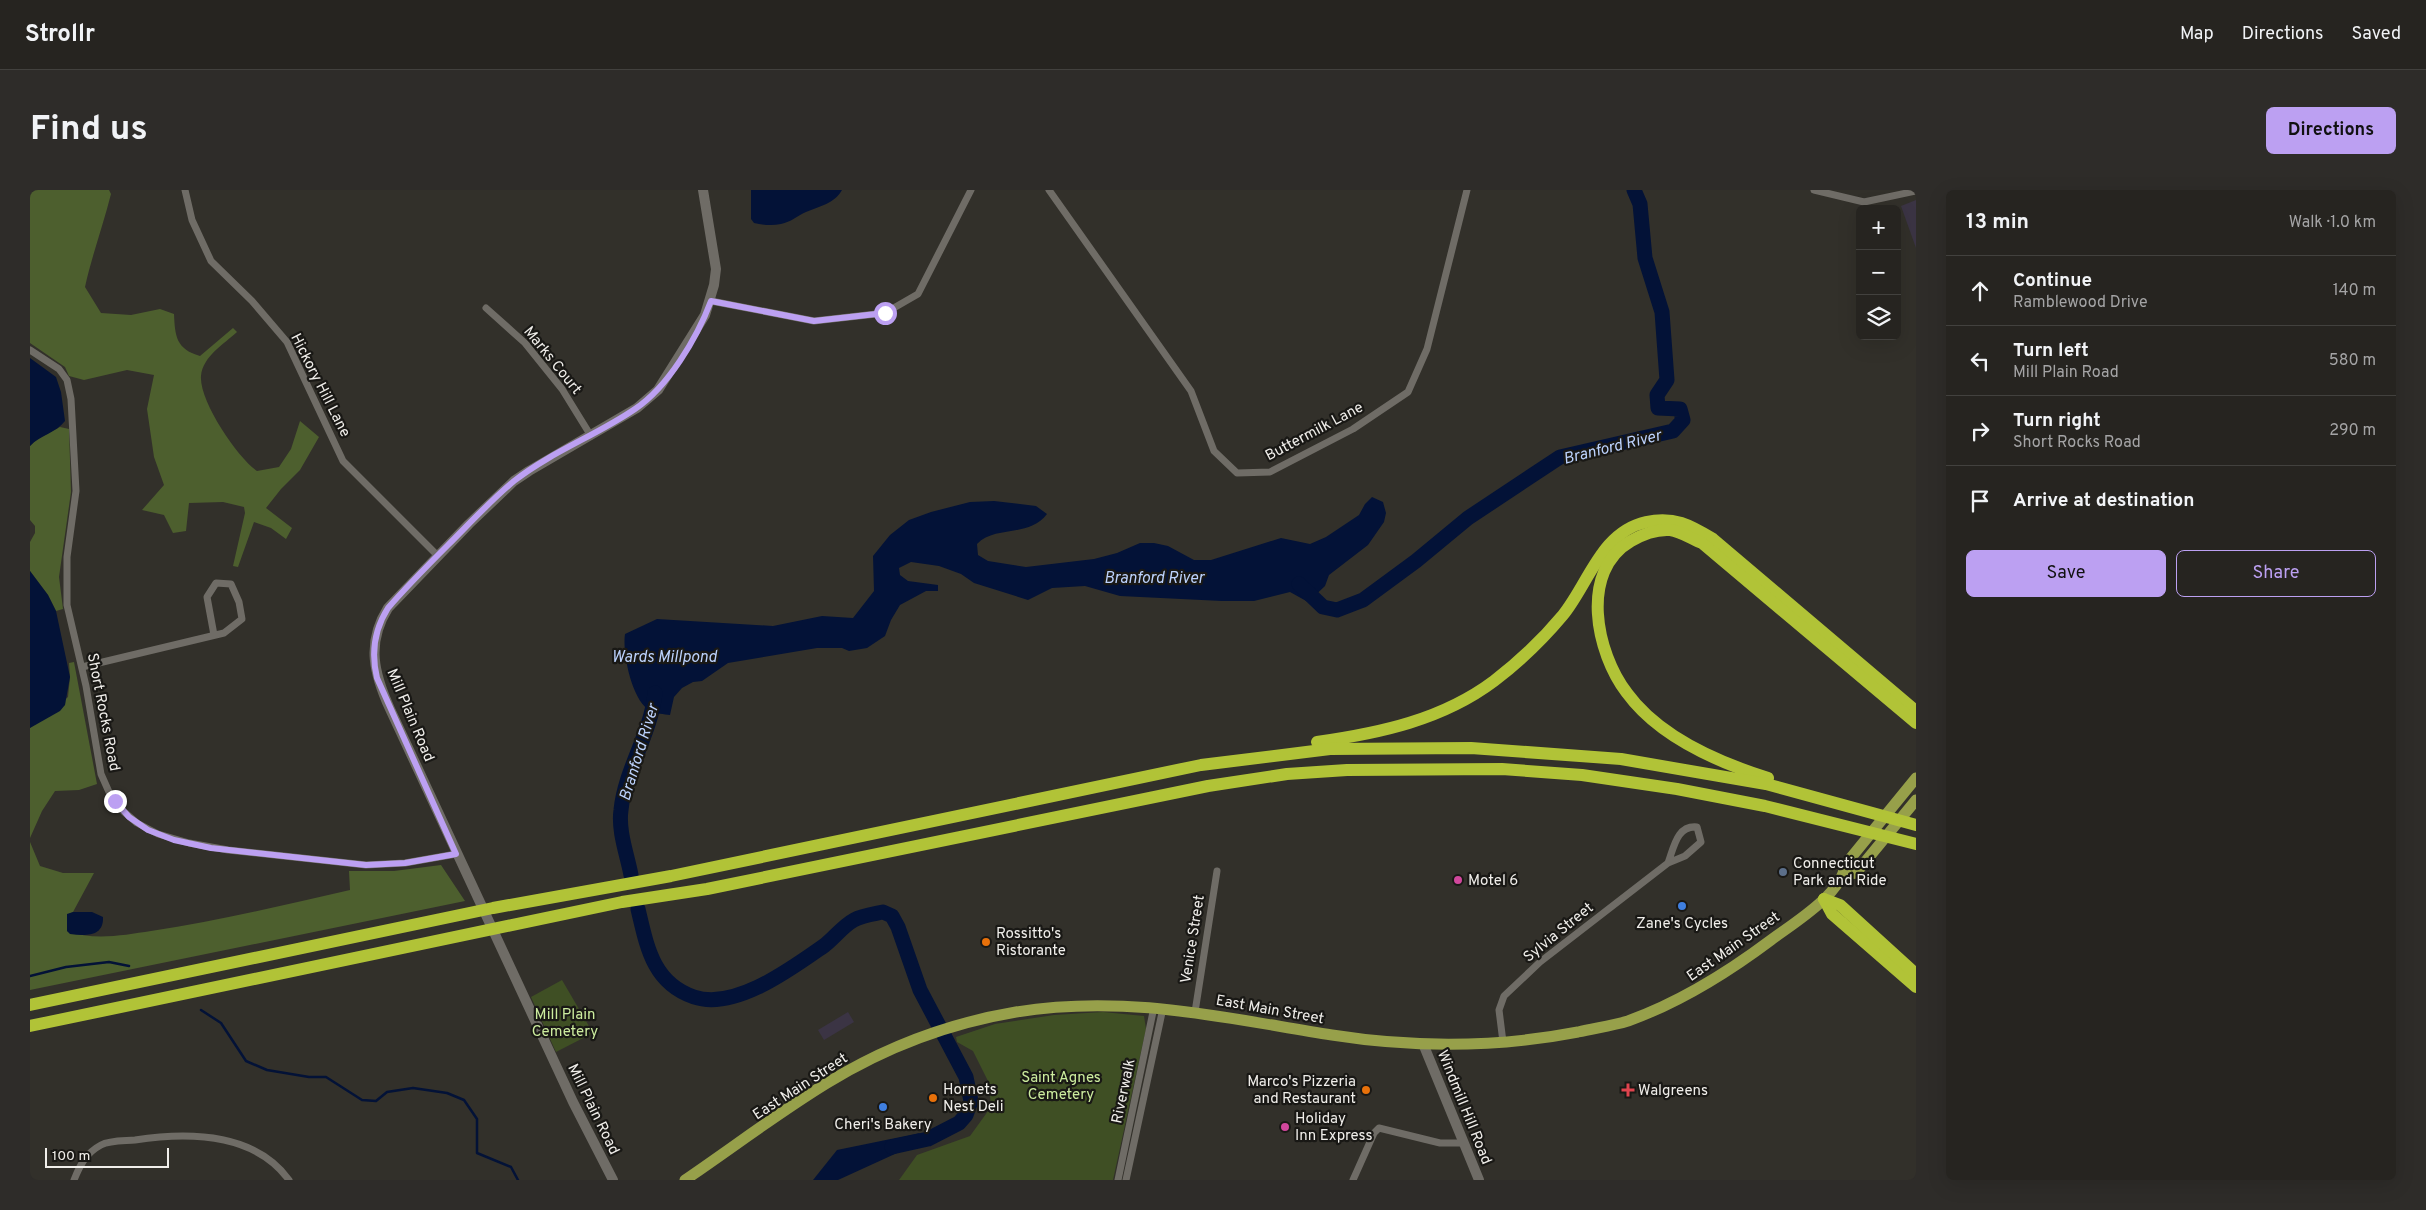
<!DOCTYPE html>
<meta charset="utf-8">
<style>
body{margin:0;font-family:Overpass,sans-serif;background:#2e2c29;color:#f1f3f6}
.controls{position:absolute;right:15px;top:15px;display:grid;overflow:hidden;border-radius:8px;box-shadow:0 5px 20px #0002}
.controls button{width:45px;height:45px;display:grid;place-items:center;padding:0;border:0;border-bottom:1px solid #42413e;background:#262420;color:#f1f3f6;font:25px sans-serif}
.scale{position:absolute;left:15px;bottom:12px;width:124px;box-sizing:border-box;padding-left:5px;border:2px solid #f0eeea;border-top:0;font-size:14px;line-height:18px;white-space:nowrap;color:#f0eeea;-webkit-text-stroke:4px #191815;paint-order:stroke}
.stop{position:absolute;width:15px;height:15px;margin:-11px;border:4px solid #bca0f2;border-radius:50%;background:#fff}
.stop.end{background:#bca0f2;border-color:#fff;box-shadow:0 1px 5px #0008}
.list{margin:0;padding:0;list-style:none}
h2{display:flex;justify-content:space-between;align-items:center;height:65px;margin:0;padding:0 20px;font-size:21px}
h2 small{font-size:16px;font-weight:400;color:#a4a4a5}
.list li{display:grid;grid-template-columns:32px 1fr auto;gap:15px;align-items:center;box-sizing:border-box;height:70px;padding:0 20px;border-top:1px solid #42413e}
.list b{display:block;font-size:19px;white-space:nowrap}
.list p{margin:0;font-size:16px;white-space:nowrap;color:#a4a4a5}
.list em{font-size:16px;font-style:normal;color:#a4a4a5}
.actions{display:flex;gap:10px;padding:15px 20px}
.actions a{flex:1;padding:11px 0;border:1px solid #bca0f2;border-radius:8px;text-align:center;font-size:18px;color:#bca0f2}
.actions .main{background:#bca0f2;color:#111}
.icon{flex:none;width:28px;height:28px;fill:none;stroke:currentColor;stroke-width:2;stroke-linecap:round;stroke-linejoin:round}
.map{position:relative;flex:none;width:1886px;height:990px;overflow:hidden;border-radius:8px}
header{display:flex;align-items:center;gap:30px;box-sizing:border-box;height:70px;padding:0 25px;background:#262420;border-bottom:1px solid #42413e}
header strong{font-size:24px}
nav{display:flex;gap:28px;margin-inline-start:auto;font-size:18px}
.intro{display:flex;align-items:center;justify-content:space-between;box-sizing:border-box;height:120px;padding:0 30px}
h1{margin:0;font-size:35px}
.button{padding:12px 22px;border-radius:8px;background:#bca0f2;color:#111;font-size:18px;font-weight:700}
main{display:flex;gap:30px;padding:0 30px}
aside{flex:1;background:#262420;border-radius:8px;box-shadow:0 5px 20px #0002}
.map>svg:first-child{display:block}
.industrial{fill:#3b3444}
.green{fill:#3f4f24}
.forest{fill:#4d5f2e}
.water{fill:#031237}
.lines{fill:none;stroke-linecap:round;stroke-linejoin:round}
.stream{stroke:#031237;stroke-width:2.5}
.river{stroke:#031237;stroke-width:15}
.street{stroke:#6f6c66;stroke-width:7}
.secondary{stroke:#6f6c66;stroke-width:10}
.primary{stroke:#97a04a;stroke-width:11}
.highway{stroke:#b1c337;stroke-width:12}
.route{stroke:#bca0f2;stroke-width:6}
.service-dot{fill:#5c6f8a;stroke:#191815;stroke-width:2}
.hotel-dot{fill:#d1479c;stroke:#191815;stroke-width:2}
.shop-dot{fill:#3f7fe0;stroke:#191815;stroke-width:2}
.food-dot{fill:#e8710a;stroke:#191815;stroke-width:2}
.health-dot{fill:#e0444e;stroke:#191815;stroke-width:2}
.labels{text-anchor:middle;stroke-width:4.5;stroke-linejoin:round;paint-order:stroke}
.street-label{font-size:15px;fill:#f0eeea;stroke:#191815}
.poi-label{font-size:15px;fill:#f0eeea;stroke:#191815;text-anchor:start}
.park-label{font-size:15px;fill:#ccec9e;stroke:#191815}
.water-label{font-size:16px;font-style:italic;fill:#bcd2fd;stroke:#191815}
</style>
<header>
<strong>Strollr</strong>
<nav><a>Map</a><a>Directions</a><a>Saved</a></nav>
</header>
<div class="intro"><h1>Find us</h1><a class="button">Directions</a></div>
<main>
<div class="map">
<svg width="1886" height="990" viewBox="0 0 1886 990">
<rect width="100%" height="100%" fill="#32302a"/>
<g class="industrial">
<path d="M1886 10V58L1871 16Z"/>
<path d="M818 822 824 832 794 850 788 840Z"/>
</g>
<g class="green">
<path d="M532 790 563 843 526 862 501 807Z"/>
<path d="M1073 822 1114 826 1116 839 1083 990H869L887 965 940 946 961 917 959 893 943 861 927 852 926 847 965 834 1024 825Z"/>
</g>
<g class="forest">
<path d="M0 0H79L81 4C73 36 62 65 55 97L71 123 101 125 130 119 144 124C145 146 146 159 170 166L203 138 207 142C194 154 173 166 171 186 169 211 208 268 227 281L249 277 261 259 270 231 289 247 270 280 251 299 236 318 262 338 256 349 241 338 224 332 208 377 203 376 215 323 214 317 193 312 159 313 156 341 143 343 134 325 112 320 134 295 124 267 117 219 124 185 97 180 54 190 39 186 35 177 0 153Z"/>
<path d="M30 237 39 239 41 302 29 387 33 419 26 421 18 405 0 381V352L5 343V336L0 330V256L7 249Z"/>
<path d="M44 472 67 594 49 600 25 601 12 621 0 648V538L38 507 40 487 39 473Z"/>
<path d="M0 652 10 676 33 683H64L43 722 37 725V741C64 751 94 745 121 741 188 731 254 715 320 700L319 681H364L411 675 435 711 0 800Z"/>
</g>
<g class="water">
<path d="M721 0H812C804 14 790 16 776 22 767 26 761 32 751 34 742 36 733 35 724 33L721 29Z"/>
<path d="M0 168 26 187 31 202 35 231C26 243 10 245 0 256Z"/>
<path d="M1342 307 1353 312 1356 323 1354 332 1338 355 1299 385 1295 396 1278 412 1260 402 1224 411H1192L1090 406 1055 396 1022 398 998 410 944 393 931 384 909 376 881 372 869 378 870 385 878 391 908 395V401H896L870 415 861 430 855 446 837 458 819 461 812 458H787L698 473 672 491 663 492 652 498 644 507 640 525C634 524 626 524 621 521 602 513 592 462 595 444L627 429 743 436 792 426 823 428 844 401 843 366 860 345 879 330 901 322 940 312 964 311 1006 316 1017 324C999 348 965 335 947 354L948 365 958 371 996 377 1064 369 1087 363 1110 353H1124L1138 356 1164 370H1181L1251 348 1280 354 1296 347 1329 325 1335 314Z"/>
<path d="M0 381 18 405 26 421 40 487 35 515 30 521 0 538Z"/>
<path d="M43 722H62L73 727C74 747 55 746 40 744L37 741V724Z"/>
<path d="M890 943 878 958 808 990H783L807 960Z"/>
</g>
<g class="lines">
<g class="stream">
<path d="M0 786 36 777 79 772 99 776"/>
<path d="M171 820 191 833 216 871 237 880 279 887H296L332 910 346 911 357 902 383 898 417 903 434 910 447 929V963L481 977 488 990"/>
</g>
<g class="river">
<path d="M1269 394 1293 417 1307 420 1333 410 1386 371 1438 328 1530 267 1643 241 1653 230 1650 219 1628 218 1627 205 1637 190 1632 122 1615 68 1610 14 1604 0"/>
<path d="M601 685C597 664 588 641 591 620 595 579 621 544 625 503"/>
<path d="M608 719C617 757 623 793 664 807 705 821 762 778 795 755 805 747 813 736 824 730 833 725 844 724 853 722L862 726 868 737 890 800 936 887 941 911 936 925 929 933 898 949 862 957"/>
</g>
<g class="street">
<path d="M155 0 162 30 181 71 222 111 257 152 313 271 407 365"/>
<path d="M1019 0 1161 201 1184 261 1207 283 1240 282 1323 239 1378 202 1397 159 1437 0"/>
<path d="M1784 0 1834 12 1886 1"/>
<path d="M681 111 784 131 855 123 888 104 941 0"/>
<path d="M456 118 495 153 532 199 561 246"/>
<path d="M0 160 29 179 37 190 41 209 46 301 37 367V415L56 496 71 584 79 602 93 621 107 633 128 644 159 653 198 660 336 675 375 673 426 664"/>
<path d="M52 477 194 443 212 429 209 412 201 394 186 393 177 407 184 445"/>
<path d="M1165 822 1187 681"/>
<path d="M1473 852 1469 820 1474 806 1510 772 1638 673 1655 666 1671 652 1667 637C1647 635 1644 657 1638 673"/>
<path d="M44 990C50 975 56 963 71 955 80 950 95 951 105 950 158 942 224 942 259 990"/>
<path d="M1088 990 1124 817"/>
<path d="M1096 990 1133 818"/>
<path d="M1323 990 1344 943 1349 938 1410 953H1432"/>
</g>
<g class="secondary">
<path d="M1394 856 1449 990"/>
<path d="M583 990 543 912 360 519C344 484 336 453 358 418L439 334 484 291 499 281 607 218 628 200 675 125 684 95 686 79 673 0"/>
</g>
<g class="primary">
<path d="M1814 685 1826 683 1886 610"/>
<path d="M655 990C702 958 748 923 797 893 854 858 920 833 986 822 1096 804 1194 828 1302 845 1385 858 1465 858 1548 842 1565 838 1582 836 1598 831 1651 812 1697 783 1741 750 1764 733 1812 704 1815 675L1886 588"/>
</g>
<g class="highway">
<path d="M1287 552C1350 543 1412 530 1464 491 1489 472 1513 449 1533 425 1559 393 1571 342 1616 332 1644 326 1660 335 1683 349L1886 521"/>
<path d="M1738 588C1687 572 1629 547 1597 503 1566 463 1549 381 1601 351 1613 344 1625 339 1640 340 1650 341 1662 349 1672 353L1886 533"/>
<path d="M1794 709 1802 724 1886 797"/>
<path d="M1794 709 1810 715 1886 784"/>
<path d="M0 815 463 718 641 686 1171 575 1300 559 1441 558 1591 569 1736 594 1886 635"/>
<path d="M0 836 592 712 677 699 1178 596 1257 584 1317 580 1472 579 1552 585 1647 599 1735 616 1886 654"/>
</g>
</g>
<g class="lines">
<path class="route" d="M85 611 99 627 118 640 144 650 181 658 336 675 375 673 426 664 347 488C341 463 344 440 358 418 377 396 398 375 418 355 440 333 461 310 484 291 521 262 567 245 605 219 638 197 667 148 681 111L784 131 855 123"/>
</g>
<circle class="service-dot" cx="1753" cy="682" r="5"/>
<g class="hotel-dot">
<circle cx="1428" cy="690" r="5"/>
<circle cx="1255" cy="937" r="5"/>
</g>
<g class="shop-dot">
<circle cx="1652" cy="716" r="5"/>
<circle cx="853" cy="917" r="5"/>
</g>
<g class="food-dot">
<circle cx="956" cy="752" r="5"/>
<circle cx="1336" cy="900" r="5"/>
<circle cx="903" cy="908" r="5"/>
</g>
<path class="health-dot" d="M1595.5 892.5h5v5h5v5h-5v5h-5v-5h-5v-5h5z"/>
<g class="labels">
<g class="street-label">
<text transform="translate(523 170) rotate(51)" y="5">Marks Court</text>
<text transform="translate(291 195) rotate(63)" y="5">Hickory Hill Lane</text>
<text transform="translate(1284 241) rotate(-28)" y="5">Buttermilk Lane</text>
<text transform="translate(74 522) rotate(79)" y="5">Short Rocks Road</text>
<text transform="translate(381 525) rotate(67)" y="5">Mill Plain Road</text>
<text transform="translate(1528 742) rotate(-39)" y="5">Sylvia Street</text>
<text transform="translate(1162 749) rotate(-81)" y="5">Venice Street</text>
<text transform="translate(1703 756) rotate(-35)" y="5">East Main Street</text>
<text transform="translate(1240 819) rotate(10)" y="5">East Main Street</text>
<text transform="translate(770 896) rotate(-33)" y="5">East Main Street</text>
<text transform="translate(1093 901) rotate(-78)" y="5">Riverwalk</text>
<text transform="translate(1435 917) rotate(68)" y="5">Windmill Hill Road</text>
<text transform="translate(564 919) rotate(64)" y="5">Mill Plain Road</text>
</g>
<g class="poi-label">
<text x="1763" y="678">Connecticut<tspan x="1763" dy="17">Park and Ride</tspan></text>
<text x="1438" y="695">Motel 6</text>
<text x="1652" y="738" text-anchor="middle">Zane's Cycles</text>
<text x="966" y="748">Rossitto's<tspan x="966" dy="17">Ristorante</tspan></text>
<text x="1326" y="896" text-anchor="end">Marco's Pizzeria<tspan x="1326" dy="17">and Restaurant</tspan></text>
<text x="913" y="904">Hornets<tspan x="913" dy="17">Nest Deli</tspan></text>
<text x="1608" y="905">Walgreens</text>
<text x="1265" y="933">Holiday<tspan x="1265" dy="17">Inn Express</tspan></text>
<text x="853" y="939" text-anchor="middle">Cheri's Bakery</text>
</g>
<g class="park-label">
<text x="535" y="829">Mill Plain<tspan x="535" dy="17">Cemetery</tspan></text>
<text x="1031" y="892">Saint Agnes<tspan x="1031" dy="17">Cemetery</tspan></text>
</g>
<g class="water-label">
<text transform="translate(1582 256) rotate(-14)" y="6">Branford River</text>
<text x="1124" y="393">Branford River</text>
<text x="634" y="472">Wards Millpond</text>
<text transform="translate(608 562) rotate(-73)" y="6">Branford River</text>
</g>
</g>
</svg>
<div class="controls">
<button>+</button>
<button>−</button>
<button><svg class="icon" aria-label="layers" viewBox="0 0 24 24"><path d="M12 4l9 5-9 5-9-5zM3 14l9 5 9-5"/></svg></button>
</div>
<div class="scale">100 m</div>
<div class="stop" style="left:855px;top:123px"></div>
<div class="stop end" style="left:85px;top:611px"></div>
</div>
<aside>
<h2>13 min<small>Walk · 1.0 km</small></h2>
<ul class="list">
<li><svg class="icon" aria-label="ahead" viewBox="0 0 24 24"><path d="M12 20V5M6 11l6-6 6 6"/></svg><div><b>Continue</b><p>Ramblewood Drive</p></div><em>140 m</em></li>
<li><svg class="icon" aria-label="left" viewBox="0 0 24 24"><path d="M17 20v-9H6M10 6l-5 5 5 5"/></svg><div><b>Turn left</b><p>Mill Plain Road</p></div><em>580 m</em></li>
<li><svg class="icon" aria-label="right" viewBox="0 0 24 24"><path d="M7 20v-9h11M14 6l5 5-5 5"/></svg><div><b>Turn right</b><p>Short Rocks Road</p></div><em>290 m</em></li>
<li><svg class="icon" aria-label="arrive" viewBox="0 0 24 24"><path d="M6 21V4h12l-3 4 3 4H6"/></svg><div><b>Arrive at destination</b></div></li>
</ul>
<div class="actions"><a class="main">Save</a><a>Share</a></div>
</aside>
</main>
